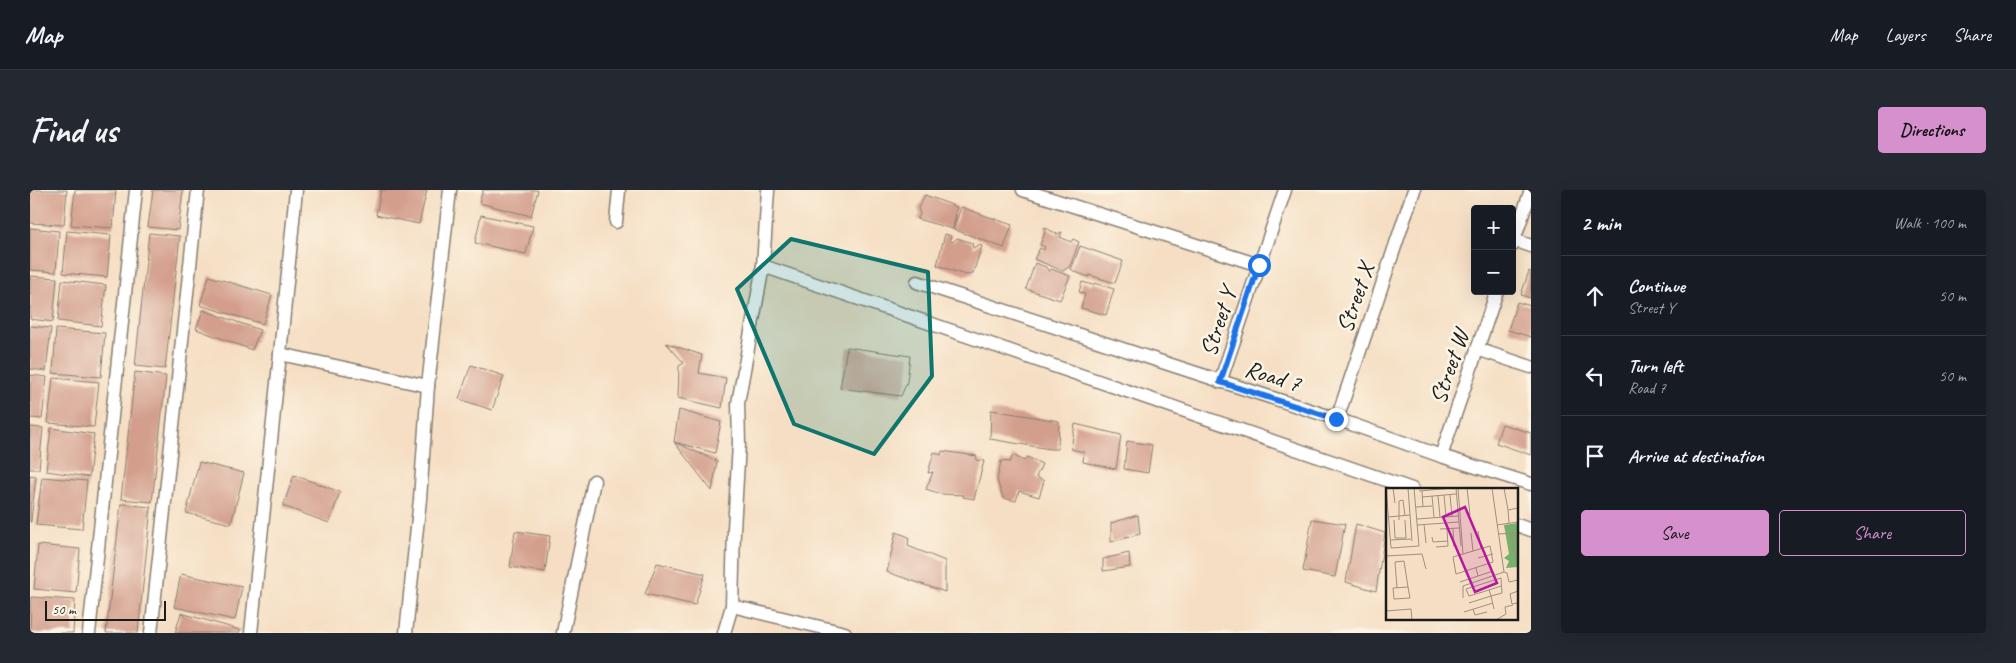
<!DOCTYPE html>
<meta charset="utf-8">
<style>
body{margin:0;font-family:Caveat,sans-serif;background:#242831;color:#f1f3f6}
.controls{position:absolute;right:15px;top:15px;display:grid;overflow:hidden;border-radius:5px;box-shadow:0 5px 20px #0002}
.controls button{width:45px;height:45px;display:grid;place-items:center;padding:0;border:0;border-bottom:1px solid #363941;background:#171b24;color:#f1f3f6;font:25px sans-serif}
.scale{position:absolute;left:15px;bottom:12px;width:121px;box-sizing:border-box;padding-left:5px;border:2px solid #1c1c1c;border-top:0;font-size:14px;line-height:18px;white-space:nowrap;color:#1c1c1c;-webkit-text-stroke:4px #fcf5e5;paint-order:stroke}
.stop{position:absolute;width:15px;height:15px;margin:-11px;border:4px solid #1a73e8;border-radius:50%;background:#fff}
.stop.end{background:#1a73e8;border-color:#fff;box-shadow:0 1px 5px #0008}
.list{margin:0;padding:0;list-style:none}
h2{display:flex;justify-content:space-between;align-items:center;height:65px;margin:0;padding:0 20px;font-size:21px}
h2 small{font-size:16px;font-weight:400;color:#9ea1a6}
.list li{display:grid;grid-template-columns:32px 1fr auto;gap:15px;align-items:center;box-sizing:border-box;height:80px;padding:0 20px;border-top:1px solid #363941}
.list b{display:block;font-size:19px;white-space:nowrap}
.list p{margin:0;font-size:16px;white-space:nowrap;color:#9ea1a6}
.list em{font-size:16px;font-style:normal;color:#9ea1a6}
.actions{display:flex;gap:10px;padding:15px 20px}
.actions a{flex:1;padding:11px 0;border:1px solid #d690ce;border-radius:5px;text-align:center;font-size:18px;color:#d690ce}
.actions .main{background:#d690ce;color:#111}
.icon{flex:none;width:28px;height:28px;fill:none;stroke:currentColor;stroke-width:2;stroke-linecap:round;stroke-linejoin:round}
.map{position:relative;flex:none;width:1501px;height:443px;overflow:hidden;border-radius:5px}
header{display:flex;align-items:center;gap:30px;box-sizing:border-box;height:70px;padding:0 25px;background:#171b24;border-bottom:1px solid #363941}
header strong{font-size:24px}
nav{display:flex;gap:28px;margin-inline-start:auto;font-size:18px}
.intro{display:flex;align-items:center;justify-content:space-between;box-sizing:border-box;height:120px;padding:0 30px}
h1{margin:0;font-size:35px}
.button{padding:12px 22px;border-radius:5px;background:#d690ce;color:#111;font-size:18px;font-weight:700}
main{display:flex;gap:30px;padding:0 30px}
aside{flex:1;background:#171b24;border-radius:5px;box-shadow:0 5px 20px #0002}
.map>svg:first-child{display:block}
.building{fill:#d39e8c}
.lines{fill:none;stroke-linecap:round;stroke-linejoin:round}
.minor-casing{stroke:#887d70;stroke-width:15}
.minor{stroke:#fff;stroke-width:12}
.route{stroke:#1a73e8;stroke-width:6}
.marked{fill:#0f766e;fill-opacity:0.2;stroke:#0f766e;stroke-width:4;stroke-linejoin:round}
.labels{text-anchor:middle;stroke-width:5;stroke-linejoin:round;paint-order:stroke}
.street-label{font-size:24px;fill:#1c1c1c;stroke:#fcf5e5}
.inset-road{fill:none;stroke:#9e9080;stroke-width:1}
.view{fill:#b5179e;fill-opacity:0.15;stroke:#b5179e;stroke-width:2.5}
.inset-edge{fill:none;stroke:#1c1c1c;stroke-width:2.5}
</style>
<header>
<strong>Map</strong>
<nav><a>Map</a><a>Layers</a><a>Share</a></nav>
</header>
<div class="intro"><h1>Find us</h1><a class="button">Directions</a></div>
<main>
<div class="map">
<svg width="1501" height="443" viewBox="0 0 1501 443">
<rect width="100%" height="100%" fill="#fcf5e5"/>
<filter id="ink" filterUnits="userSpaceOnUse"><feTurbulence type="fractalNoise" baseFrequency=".02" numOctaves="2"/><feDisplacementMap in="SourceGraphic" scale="10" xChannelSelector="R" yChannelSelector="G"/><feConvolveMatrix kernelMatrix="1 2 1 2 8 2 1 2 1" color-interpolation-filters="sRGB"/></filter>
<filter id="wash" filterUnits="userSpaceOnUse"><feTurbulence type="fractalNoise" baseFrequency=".0096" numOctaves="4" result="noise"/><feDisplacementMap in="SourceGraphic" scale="20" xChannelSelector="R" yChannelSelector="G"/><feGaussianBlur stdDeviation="1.12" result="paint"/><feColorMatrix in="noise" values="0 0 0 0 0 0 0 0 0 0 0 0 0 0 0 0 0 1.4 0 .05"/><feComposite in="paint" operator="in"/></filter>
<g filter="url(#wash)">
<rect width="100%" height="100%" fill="#f5dec3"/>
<g id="blocks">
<g class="building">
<path d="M0 0H37L34 35 0 33Z"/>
<path d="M45 0H86L83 38 41 35Z"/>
<path d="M123 0H153L148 40 118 37Z"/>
<path d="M351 0H397L389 34 346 25Z"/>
<path d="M453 0H508L501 26 449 13Z"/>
<path d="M895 5 927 17 923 39 887 29 890 25 888 18Z"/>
<path d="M931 17 982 35 974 58 923 39Z"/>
<path d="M451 25 503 36 496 64 445 53Z"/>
<path d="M1014 37 1027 44 1032 42 1030 47 1041 52 1043 49 1049 52 1040 76 1033 81 1004 69 1010 58 1014 60 1015 57 1010 55 1015 42Z"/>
<path d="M0 38 29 41 26 82 0 80Z"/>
<path d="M37 41 81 45 77 87 33 83Z"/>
<path d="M119 43 150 46 135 179 105 176Z"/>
<path d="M915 44 921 46 920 50 923 52 927 48 942 53 943 58 948 55 952 56 943 83 935 85 907 75Z"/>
<path d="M1050 56 1093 71 1085 93 1059 85V87L1045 82 1041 79Z"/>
<path d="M1005 73 1016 77 1019 82 1021 79 1040 86 1030 110 996 99Z"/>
<path d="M1499 81 1501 82V108L1491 105Z"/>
<path d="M0 86 27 88 23 132 0 129Z"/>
<path d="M179 86 242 105 233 134 170 115Z"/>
<path d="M32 90 76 95 71 136 28 131Z"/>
<path d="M1052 92 1063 95 1064 93 1084 99 1076 125 1051 118 1055 104 1049 102Z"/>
<path d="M1487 112 1501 116V147L1478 140Z"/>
<path d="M173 120 230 140 222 160 166 139Z"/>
<path d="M0 136 21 138 16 181 0 179Z"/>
<path d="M26 139 75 143 71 187 23 183Z"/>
<path d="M636 153 672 165 669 183 696 188 692 218 648 208 649 176 654 173Z"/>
<path d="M817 157 880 166 877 192 871 206 810 198Z"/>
<path d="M441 175 474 186 462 220 429 209Z"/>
<path d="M105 182 136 186 122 312 91 309Z"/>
<path d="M0 185 17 187 12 229 0 228Z"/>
<path d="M23 188 69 192 64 237 18 233Z"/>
<path d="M649 220 691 232 685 263 644 252Z"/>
<path d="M961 220 1029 231 1028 259H1020L960 249Z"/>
<path d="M1045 234 1091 245 1086 279 1053 272 1054 262 1041 259Z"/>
<path d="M1472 234 1501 243V265L1466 253Z"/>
<path d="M0 237 13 238 9 279H0Z"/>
<path d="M21 238 64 244 59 287 16 281Z"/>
<path d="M1097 251 1122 255 1118 283 1094 279Z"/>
<path d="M644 252 687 271 682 301Z"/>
<path d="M912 261 947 266 946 270 954 271 944 309 933 307 934 305 911 304 896 299 903 282 898 283 904 262 911 265Z"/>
<path d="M983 265 994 271 997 267 1012 274 1006 287 1014 291 1009 307 989 301 986 311 973 308 967 290 971 271 980 272Z"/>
<path d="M169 272 214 283 201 334 156 323Z"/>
<path d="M0 285 6 286 1 332H0Z"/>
<path d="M264 285 310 302 299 333 253 316Z"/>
<path d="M12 287 57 291 52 339 6 335Z"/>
<path d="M91 314 121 317 108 443H76Z"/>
<path d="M1108 325 1110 344 1081 352V333Z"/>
<path d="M1282 329 1315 334 1305 387 1273 381Z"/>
<path d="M1326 334 1355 343 1346 401 1316 392Z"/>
<path d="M485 341 520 346 515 382 480 377Z"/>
<path d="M866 342 879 347 878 356 915 371V402L857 382Z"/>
<path d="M8 355 50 359 46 403 4 399Z"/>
<path d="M1099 363 1100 377 1073 381V369Z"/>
<path d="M627 373 675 384 665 415 615 404Z"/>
<path d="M151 384 212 397 205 430 144 417Z"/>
<path d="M1 407 45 410 43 443H0Z"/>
<path d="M151 423 210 440 209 443H145Z"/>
</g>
</g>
</g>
<g filter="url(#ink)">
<use href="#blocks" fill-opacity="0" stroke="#887d70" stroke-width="1"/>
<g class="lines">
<g class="minor-casing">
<g id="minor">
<path d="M993 0 1229 75"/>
<path d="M586 32 589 0"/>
<path d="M1484 50 1501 56"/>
<path d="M1482 56 1501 0"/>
<path d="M733 76 738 0"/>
<path d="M887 92 1307 229 1411 266 1501 294"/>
<path d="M1447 159 1501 177"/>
<path d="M250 164 266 0"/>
<path d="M1190 192 1255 0"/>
<path d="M1307 229 1384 0"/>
<path d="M1411 266 1467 101"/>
<path d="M1487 335 1501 340"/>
<path d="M702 416 815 443"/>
<path d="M59 443 106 0"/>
<path d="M121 443 168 0"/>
<path d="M221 443 250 164 398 196"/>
<path d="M376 443 390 309 398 196 420 0"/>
<path d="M533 443 564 291"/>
<path d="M694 443 702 416 704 339 709 254 708 213 733 76 1382 299"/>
</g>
</g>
<use href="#minor" class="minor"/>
</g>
</g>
<g class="lines" filter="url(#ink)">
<path class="route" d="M1229 75 1190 192 1306 229"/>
</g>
<path class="marked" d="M761 49 898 82 902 186 844 264 764 234 707 99Z"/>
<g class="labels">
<g class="street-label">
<text transform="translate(1325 108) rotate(-71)" y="8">Street X</text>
<text transform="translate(1188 132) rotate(-72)" y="8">Street Y</text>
<text transform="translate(1419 177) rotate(-71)" y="8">Street W</text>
<text transform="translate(1243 186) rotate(17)" y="8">Road 7</text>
</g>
</g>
<g transform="translate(1356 298)">
<rect width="132" height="132" fill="#f5dec3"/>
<path d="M132 35V79L120 80 123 73 118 70 123 66 118 37Z" fill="#79af6c"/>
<path class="inset-road" d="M0 0 5 60 33 58 28 0M7 0 9 15M70 0 75 58M72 0 77 66 104 58 107 74 70 86 67 69 77 66M81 0 84 27M118 0 122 22M33 3 66 0M36 3 37 19M58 7 60 28M64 7 66 28M46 8 48 29M52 8 54 29M36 9 70 6M17 12 19 28M30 19 46 18M24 27 26 53M2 29 24 27 22 0M31 31 72 28M8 32 9 50H20L19 32M13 32V13L17 12M123 35 122 22 132 20M38 36 40 55M31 37 73 34M111 37 132 34M54 41 73 40M67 41 68 59M92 43 95 60M85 45 87 63M112 46 128 45M132 47 126 48 129 69 132 70M46 49 47 54 62 53M4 52 25 51M50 59 62 58 61 41M0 68 36 66 40 81M92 70 107 66M90 80 92 88 107 83M118 84 121 85 123 94 132 92M74 94 92 88M11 100 9 74 18 73 22 99 24 110 8 111 7 100 22 99M103 102 83 108 80 101 115 90M132 103 124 106 126 116 132 115M77 110V98L118 84 106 0M83 115 105 108 103 102 115 98M87 121 89 127 101 124M108 121 105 108 116 105 115 90M0 123 25 121 26 132M78 124 107 115M110 132 120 126 119 119 127 117"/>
<path class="view" d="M79 19 111 95 89 104 57 29Z"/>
<rect width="132" height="132" class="inset-edge"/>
</g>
</svg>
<div class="controls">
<button>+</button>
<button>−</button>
</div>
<div class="scale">50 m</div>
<div class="stop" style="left:1229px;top:75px"></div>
<div class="stop end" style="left:1306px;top:229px"></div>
</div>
<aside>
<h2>2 min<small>Walk · 100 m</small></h2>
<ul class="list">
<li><svg class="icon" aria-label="ahead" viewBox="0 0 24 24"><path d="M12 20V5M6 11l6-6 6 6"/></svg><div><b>Continue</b><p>Street Y</p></div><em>50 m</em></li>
<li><svg class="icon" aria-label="left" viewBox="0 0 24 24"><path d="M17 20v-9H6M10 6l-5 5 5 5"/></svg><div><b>Turn left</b><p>Road 7</p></div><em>50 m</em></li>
<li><svg class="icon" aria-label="arrive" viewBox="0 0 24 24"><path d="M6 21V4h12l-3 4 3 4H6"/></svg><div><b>Arrive at destination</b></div></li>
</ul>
<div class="actions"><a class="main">Save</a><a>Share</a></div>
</aside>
</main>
